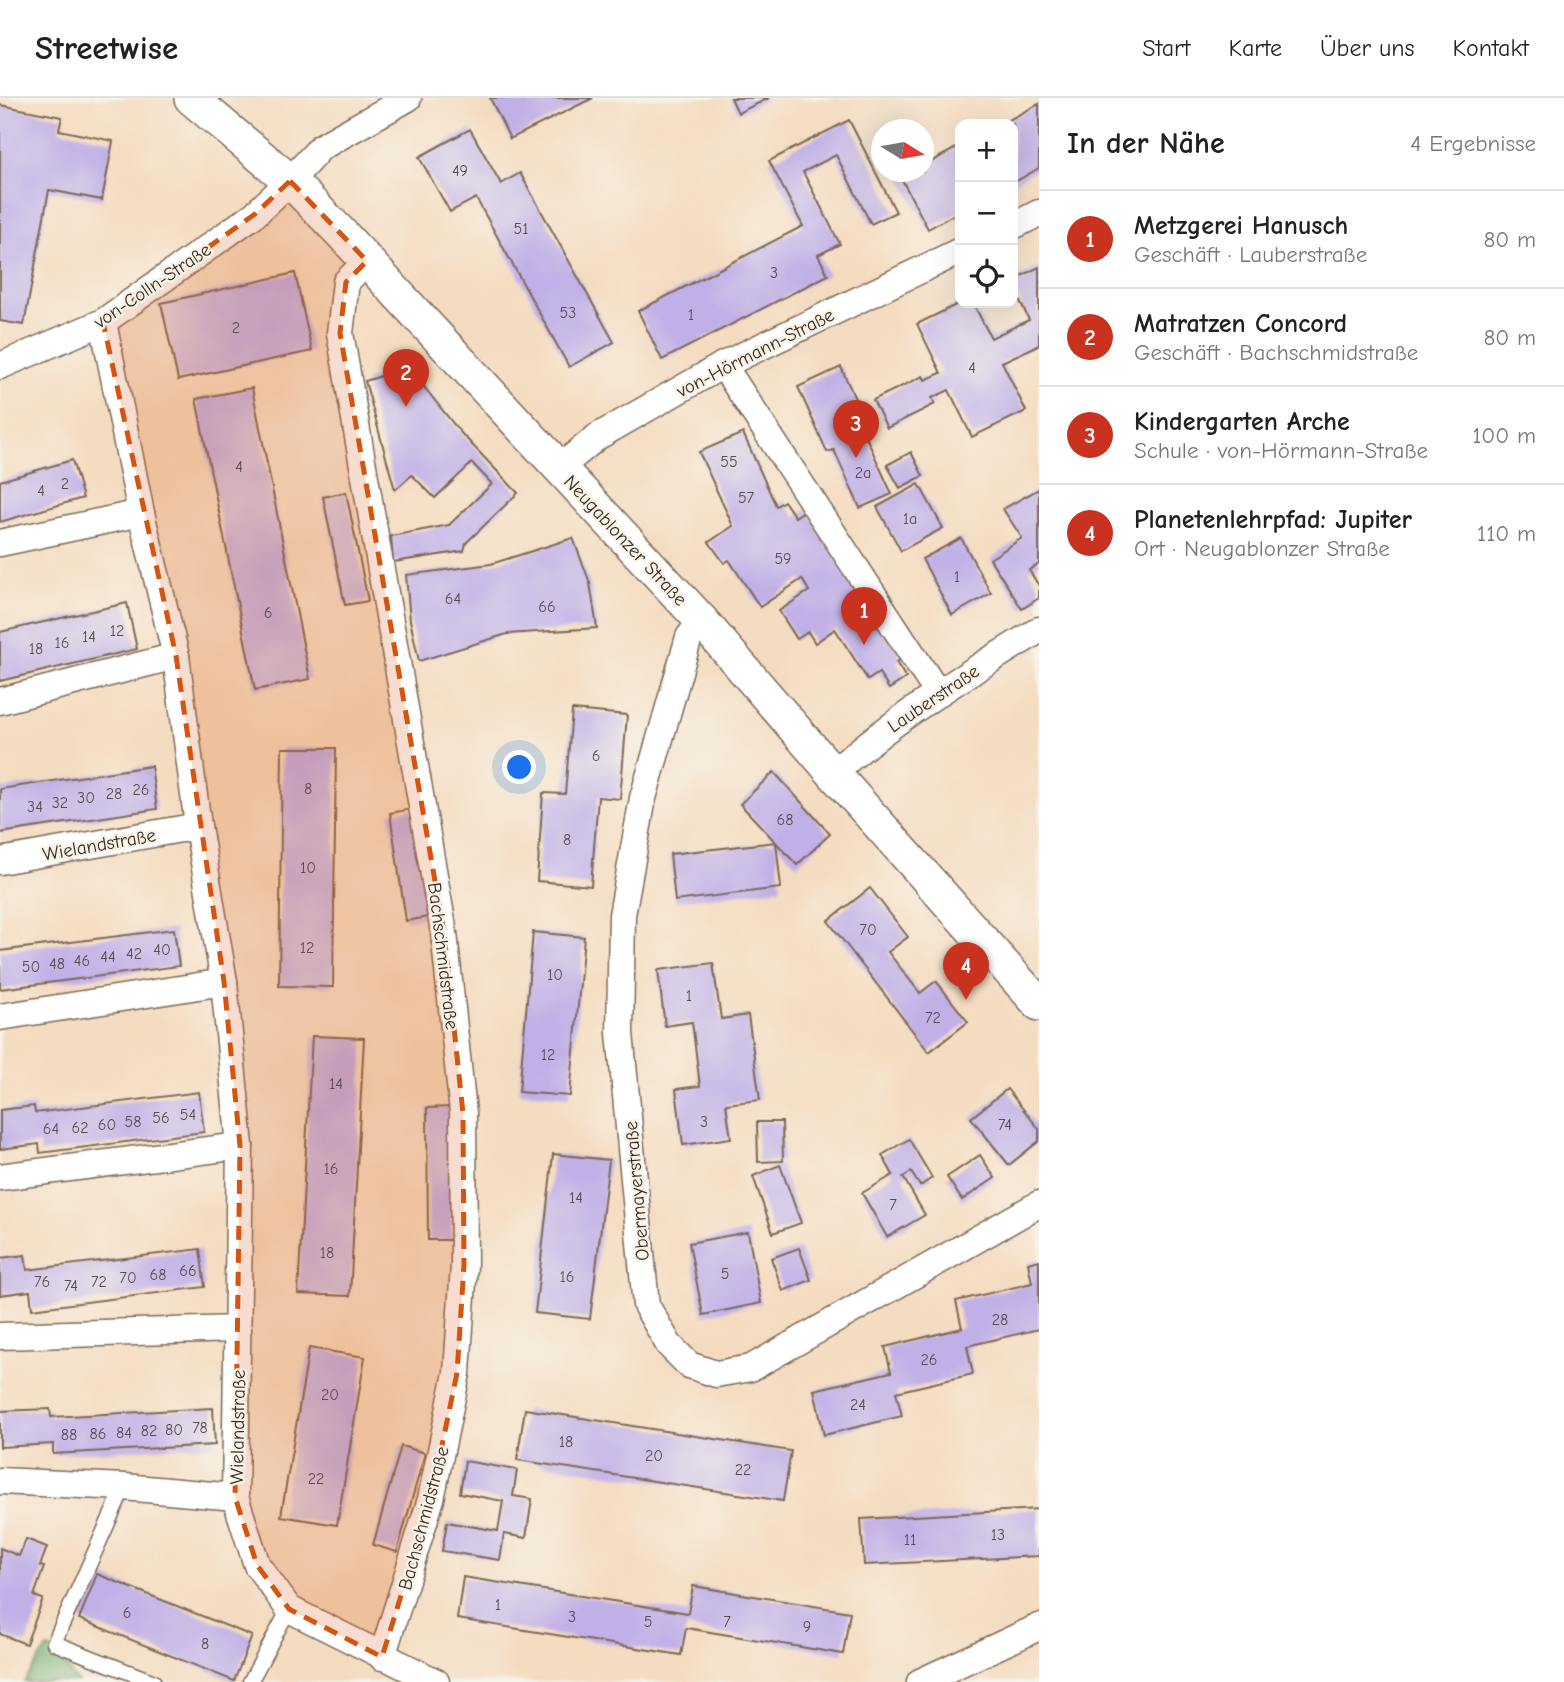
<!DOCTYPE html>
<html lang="de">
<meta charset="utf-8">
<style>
body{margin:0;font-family:"Comic Neue",sans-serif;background:#f6f6f6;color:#222}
.controls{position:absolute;right:21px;top:21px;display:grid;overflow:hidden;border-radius:14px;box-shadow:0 7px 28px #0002}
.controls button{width:63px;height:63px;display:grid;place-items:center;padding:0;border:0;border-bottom:2px solid #e0e0e0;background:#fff;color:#222;font:35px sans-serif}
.compass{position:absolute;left:871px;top:21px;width:63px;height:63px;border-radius:50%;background:#fff;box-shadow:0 7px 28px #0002;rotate:101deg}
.you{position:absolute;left:520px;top:670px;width:24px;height:24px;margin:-18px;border:5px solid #fff;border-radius:50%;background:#1a73e8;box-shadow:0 0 0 10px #1a73e833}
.badge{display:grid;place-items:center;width:46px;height:46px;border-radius:50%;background:#c8321e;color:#fff;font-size:23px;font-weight:700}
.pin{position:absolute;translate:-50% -58px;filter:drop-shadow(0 2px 4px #0008)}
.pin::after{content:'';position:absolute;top:37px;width:24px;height:21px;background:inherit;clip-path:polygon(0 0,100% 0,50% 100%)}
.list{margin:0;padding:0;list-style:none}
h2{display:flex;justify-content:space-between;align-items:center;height:91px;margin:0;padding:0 28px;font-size:30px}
h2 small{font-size:23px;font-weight:400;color:#767676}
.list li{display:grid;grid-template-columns:46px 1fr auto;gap:21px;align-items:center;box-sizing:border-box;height:98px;padding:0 28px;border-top:2px solid #e0e0e0}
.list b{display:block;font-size:26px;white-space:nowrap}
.list p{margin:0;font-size:23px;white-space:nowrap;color:#767676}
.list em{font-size:23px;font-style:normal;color:#767676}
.icon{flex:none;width:38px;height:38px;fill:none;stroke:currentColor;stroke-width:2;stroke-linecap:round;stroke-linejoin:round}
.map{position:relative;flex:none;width:1039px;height:1584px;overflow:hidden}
header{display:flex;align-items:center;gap:42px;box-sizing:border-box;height:98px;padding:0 35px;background:#fff;border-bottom:2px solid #e0e0e0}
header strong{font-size:33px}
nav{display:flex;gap:38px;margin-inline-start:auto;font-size:24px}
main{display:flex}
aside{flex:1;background:#fff}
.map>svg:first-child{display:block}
.forest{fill:#6eaa6b;stroke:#546a44;stroke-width:2}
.building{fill:#c1b0e7}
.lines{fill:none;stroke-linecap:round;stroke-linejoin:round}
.service-casing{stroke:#7c6857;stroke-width:17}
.minor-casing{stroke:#7c6857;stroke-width:29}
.tertiary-casing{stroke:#7c6857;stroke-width:36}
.service{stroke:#fff;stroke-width:14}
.minor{stroke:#fff;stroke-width:26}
.tertiary{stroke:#fff;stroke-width:33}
.marked{fill:#d7540e;fill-opacity:0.2;stroke:#d7540e;stroke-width:5;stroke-dasharray:14 9;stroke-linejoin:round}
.labels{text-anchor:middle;stroke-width:5;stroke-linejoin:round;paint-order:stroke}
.number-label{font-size:16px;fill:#5c4c50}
.street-label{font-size:19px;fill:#3b2a1e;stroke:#f7f3e8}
</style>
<header>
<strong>Streetwise</strong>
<nav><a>Start</a><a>Karte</a><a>Über uns</a><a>Kontakt</a></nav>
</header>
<main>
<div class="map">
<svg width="1039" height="1584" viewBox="0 0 1039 1584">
<rect width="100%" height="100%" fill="#f7f3e8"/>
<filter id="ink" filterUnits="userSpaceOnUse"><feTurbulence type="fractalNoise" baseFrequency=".0143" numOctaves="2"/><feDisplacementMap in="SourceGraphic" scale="14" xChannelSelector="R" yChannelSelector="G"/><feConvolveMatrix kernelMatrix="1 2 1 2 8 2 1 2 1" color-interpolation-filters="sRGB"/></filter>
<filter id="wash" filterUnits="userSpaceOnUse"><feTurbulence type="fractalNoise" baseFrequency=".00686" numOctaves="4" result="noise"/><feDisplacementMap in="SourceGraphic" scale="28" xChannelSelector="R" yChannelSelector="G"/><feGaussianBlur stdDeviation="1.57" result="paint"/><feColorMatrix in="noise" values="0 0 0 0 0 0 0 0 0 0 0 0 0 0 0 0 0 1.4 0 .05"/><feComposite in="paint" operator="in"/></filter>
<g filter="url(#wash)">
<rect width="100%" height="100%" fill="#f4dcc0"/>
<path class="forest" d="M47 1550 53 1553 78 1584H24Z"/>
<g id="blocks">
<g class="building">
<path d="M490 0H593L510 41Z"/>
<path d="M731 0H769L738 15Z"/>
<path d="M1039 6V70L1013 85V26H1001Z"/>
<path d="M0 7 62 19 59 32 113 43 102 102 49 92 24 227 0 223Z"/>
<path d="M849 22 896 114 871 126 836 57 803 74 840 146 818 157 828 177 662 262 638 213 803 128 769 63Z"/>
<path d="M470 31 501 86 520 75 614 244 569 269 476 100 450 114 419 59Z"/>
<path d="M960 48V113L928 131 901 80 914 74H923V68Z"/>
<path d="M1039 169V247L1002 264 1026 313 972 339 949 292 932 300 935 306 887 330 873 302 923 278 925 282 941 275 917 226 960 205H973L991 240 1029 222 1013 188V182Z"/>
<path d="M295 175 312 253 178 282 161 205Z"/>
<path d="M841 269 870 335 865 337 892 396 860 410 834 352 827 354 798 289Z"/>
<path d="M409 270 460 334 518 395 466 445 464 453 393 464 391 438 449 427 492 386 472 365 435 400 412 377 395 392 365 283Z"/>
<path d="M252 290 310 581 255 592 196 301Z"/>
<path d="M743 335 776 408 784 403 795 419 807 411 904 559 896 564 906 580 889 591 879 575 868 582 835 531 815 545 808 534 797 541 779 513 809 493 802 481 760 509 729 462 724 465 709 444 733 428 699 354Z"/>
<path d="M911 354 923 378 900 390 887 367Z"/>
<path d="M72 362 83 400 0 424V383Z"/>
<path d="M919 386 943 430 901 453 877 409Z"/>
<path d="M1039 391V466L1029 472 1039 488V500L1022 511 990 461 1022 440 1003 411Z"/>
<path d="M346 394 368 503 345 507 323 399Z"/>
<path d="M573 440 590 485 597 530 507 536 419 563 410 522 406 477 491 466Z"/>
<path d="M961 440 991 495 952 517 922 461Z"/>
<path d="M127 505 137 551 0 583V534Z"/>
<path d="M572 612 627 617 620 701 598 699 591 788 537 783 543 695 565 696Z"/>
<path d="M282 650H336L333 889 279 888Z"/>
<path d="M151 668 157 711 0 735V691Z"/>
<path d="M774 674 830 736 797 767 740 706Z"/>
<path d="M412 711 428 819 406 823 390 715Z"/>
<path d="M776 744 781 790 675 803 670 756Z"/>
<path d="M870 790 908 839 888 854 920 895 936 883 968 924 929 954 828 823Z"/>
<path d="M174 831 179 868 0 891V853Z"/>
<path d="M533 834 584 839 570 998 519 994Z"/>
<path d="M713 865 721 921 748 917 760 1002 726 1006 731 1040 683 1047 676 991 700 988 692 924 665 928 658 872Z"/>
<path d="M312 938 364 940 350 1198 298 1196Z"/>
<path d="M1007 991 1039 1031V1043L1009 1067 971 1020Z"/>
<path d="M199 994 204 1034 40 1055 39 1046 0 1051V1012L34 1008 35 1015Z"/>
<path d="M450 1009 452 1142H428L427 1010Z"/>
<path d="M757 1024H782L783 1063 758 1064Z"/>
<path d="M909 1041 932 1080 920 1088 911 1074 903 1079 925 1117 887 1139 862 1095 893 1077 882 1057Z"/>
<path d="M553 1056 609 1062 590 1221 535 1215Z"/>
<path d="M980 1057 995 1080 962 1102 947 1079Z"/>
<path d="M780 1067 801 1125 773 1135 753 1078Z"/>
<path d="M748 1134 761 1205 703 1217 689 1145Z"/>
<path d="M799 1150 811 1182 783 1193 771 1160Z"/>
<path d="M200 1151 205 1189 32 1211 30 1193 0 1197V1160L25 1157 27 1172Z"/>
<path d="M1039 1162V1231L967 1248 973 1276 896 1294 902 1318 824 1337 814 1292 891 1274 885 1249 962 1230 956 1203 1032 1185 1028 1165Z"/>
<path d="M309 1250 365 1259 337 1427 281 1418Z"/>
<path d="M213 1310 215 1347 53 1356V1346L0 1349V1313L50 1311 51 1319Z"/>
<path d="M525 1311 791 1353 783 1403 517 1362Z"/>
<path d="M401 1348 425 1355 397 1454 373 1447Z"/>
<path d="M465 1363 517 1372 513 1398 532 1401 526 1440 504 1436 500 1462 442 1453 447 1424 498 1433 503 1403 460 1395Z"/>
<path d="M1039 1411V1458L864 1467 861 1421Z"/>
<path d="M26 1441 47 1449 40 1468 44 1469 34 1498 43 1501 26 1546 0 1536V1450L19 1458Z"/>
<path d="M97 1476 252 1538 234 1583 79 1521Z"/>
<path d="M463 1479 688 1515 693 1488 850 1514 843 1556 686 1530 681 1557 457 1521Z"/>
</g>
</g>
</g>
<g filter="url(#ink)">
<use href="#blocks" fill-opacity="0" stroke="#7c6857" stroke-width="2"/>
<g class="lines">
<g class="service-casing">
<g id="service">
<path d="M124 1389 54 1545 154 1584"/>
<path d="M250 1584 289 1511"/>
</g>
</g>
<g class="minor-casing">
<g id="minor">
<path d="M1013 128 1039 115"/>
<path d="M367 163 346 184 340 235 444 835 463 1015 464 1167 457 1275 431 1401 382 1559"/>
<path d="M103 224 141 415 176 558 198 728 224 884 240 1048 235 1399 257 1467 289 1511 436 1584"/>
<path d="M723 267 937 594"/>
<path d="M0 268 103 224 255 116 290 83 321 49 408 0"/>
<path d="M558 371 597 339 723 267 960 153"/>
<path d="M0 445 141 415"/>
<path d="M702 523 689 539 643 700 622 817 620 935 646 1207 669 1247 689 1267 716 1276 751 1270 1039 1106"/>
<path d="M0 603 176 558"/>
<path d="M833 675C896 619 967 576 1039 532"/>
<path d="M0 763 198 728"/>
<path d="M0 919 224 884"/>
<path d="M0 1079 240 1048"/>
<path d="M0 1238 238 1231"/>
<path d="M0 1383 124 1389 235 1399"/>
<path d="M920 1584 1039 1529"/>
</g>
</g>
<g class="tertiary-casing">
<path id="tertiary" d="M191 0 290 83 341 135 702 523 833 675 1039 906"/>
</g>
<use href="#service" class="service"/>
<use href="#minor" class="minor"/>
<use href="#tertiary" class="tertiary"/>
</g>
</g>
<path class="marked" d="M290 83 367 163 346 184 340 235 444 835 463 1015 464 1167 457 1275 431 1401 382 1559 289 1511 257 1467 235 1399 240 1048 224 884 176 558 103 224 255 116Z"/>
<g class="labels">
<g class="number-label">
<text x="460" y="78">49</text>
<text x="521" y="136">51</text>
<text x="774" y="180">3</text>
<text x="568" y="220">53</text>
<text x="691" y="222">1</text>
<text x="236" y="235">2</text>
<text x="972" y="275">4</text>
<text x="729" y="369">55</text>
<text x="239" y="374">4</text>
<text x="863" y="380">2a</text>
<text x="65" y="391">2</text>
<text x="41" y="398">4</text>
<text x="746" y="405">57</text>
<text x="910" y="426">1a</text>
<text x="783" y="466">59</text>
<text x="957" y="484">1</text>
<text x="453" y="506">64</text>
<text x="547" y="514">66</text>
<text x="268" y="520">6</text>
<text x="117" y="538">12</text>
<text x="89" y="544">14</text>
<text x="62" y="550">16</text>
<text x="36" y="556">18</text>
<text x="596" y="663">6</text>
<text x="308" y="696">8</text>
<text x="141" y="697">26</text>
<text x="114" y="701">28</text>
<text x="86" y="705">30</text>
<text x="60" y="710">32</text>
<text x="35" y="714">34</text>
<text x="785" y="727">68</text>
<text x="567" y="747">8</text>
<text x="308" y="775">10</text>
<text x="868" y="837">70</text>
<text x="307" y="855">12</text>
<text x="162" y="857">40</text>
<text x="134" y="861">42</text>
<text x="108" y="864">44</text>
<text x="82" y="868">46</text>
<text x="57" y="871">48</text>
<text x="31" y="874">50</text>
<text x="555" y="882">10</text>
<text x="689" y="903">1</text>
<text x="933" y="925">72</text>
<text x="548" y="962">12</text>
<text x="336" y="991">14</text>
<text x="188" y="1022">54</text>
<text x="161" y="1025">56</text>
<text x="133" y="1029">58</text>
<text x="704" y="1029">3</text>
<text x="107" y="1032">60</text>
<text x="1005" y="1032">74</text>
<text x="80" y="1035">62</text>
<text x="51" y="1036">64</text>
<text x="331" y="1076">16</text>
<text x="576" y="1105">14</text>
<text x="893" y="1112">7</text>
<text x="327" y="1160">18</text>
<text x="188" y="1178">66</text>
<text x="725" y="1181">5</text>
<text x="158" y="1182">68</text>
<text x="567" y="1184">16</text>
<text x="128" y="1185">70</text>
<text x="42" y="1189">76</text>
<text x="99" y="1189">72</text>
<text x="71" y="1193">74</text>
<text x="1000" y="1227">28</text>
<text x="929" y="1267">26</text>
<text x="330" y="1302">20</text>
<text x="858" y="1312">24</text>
<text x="200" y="1335">78</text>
<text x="174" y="1337">80</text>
<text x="149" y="1338">82</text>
<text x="124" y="1340">84</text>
<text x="98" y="1341">86</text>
<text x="69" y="1342">88</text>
<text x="566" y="1349">18</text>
<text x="654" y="1363">20</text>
<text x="743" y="1377">22</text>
<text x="316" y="1386">22</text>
<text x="998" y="1442">13</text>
<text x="910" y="1447">11</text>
<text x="498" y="1512">1</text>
<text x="127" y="1520">6</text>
<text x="572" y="1524">3</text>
<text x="648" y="1529">5</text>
<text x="727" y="1529">7</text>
<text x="807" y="1534">9</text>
<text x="205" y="1551">8</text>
</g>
<g class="street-label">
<text transform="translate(152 187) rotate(-34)" y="7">von-Colln-Straße</text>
<text transform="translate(755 254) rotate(-27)" y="7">von-Hörmann-Straße</text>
<text transform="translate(626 442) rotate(47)" y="7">Neugablonzer Straße</text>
<text transform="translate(933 600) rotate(-34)" y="7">Lauberstraße</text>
<text transform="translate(99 746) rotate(-10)" y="7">Wielandstraße</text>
<text transform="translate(444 858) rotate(83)" y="7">Bachschmidstraße</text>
<text transform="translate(636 1093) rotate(-95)" y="7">Obermayerstraße</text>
<text transform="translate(237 1329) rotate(-89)" y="7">Wielandstraße</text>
<text transform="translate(423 1420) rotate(-75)" y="7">Bachschmidstraße</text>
</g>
</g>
</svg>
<div class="controls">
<button>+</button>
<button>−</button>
<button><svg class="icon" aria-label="locate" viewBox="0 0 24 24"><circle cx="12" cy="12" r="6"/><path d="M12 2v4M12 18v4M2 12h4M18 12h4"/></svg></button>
</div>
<svg class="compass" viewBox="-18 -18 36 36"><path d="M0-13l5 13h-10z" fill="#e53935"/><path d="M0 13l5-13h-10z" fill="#767676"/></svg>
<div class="you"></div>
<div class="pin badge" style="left:864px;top:547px">1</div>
<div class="pin badge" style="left:406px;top:309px">2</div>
<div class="pin badge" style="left:856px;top:360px">3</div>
<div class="pin badge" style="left:966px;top:902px">4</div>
</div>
<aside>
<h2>In der Nähe<small>4 Ergebnisse</small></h2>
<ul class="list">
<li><span class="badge">1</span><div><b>Metzgerei Hanusch</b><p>Geschäft · Lauberstraße</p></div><em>80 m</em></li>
<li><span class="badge">2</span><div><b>Matratzen Concord</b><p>Geschäft · Bachschmidstraße</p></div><em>80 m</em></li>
<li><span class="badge">3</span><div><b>Kindergarten Arche</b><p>Schule · von-Hörmann-Straße</p></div><em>100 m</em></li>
<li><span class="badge">4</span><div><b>Planetenlehrpfad: Jupiter</b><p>Ort · Neugablonzer Straße</p></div><em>110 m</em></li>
</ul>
</aside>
</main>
